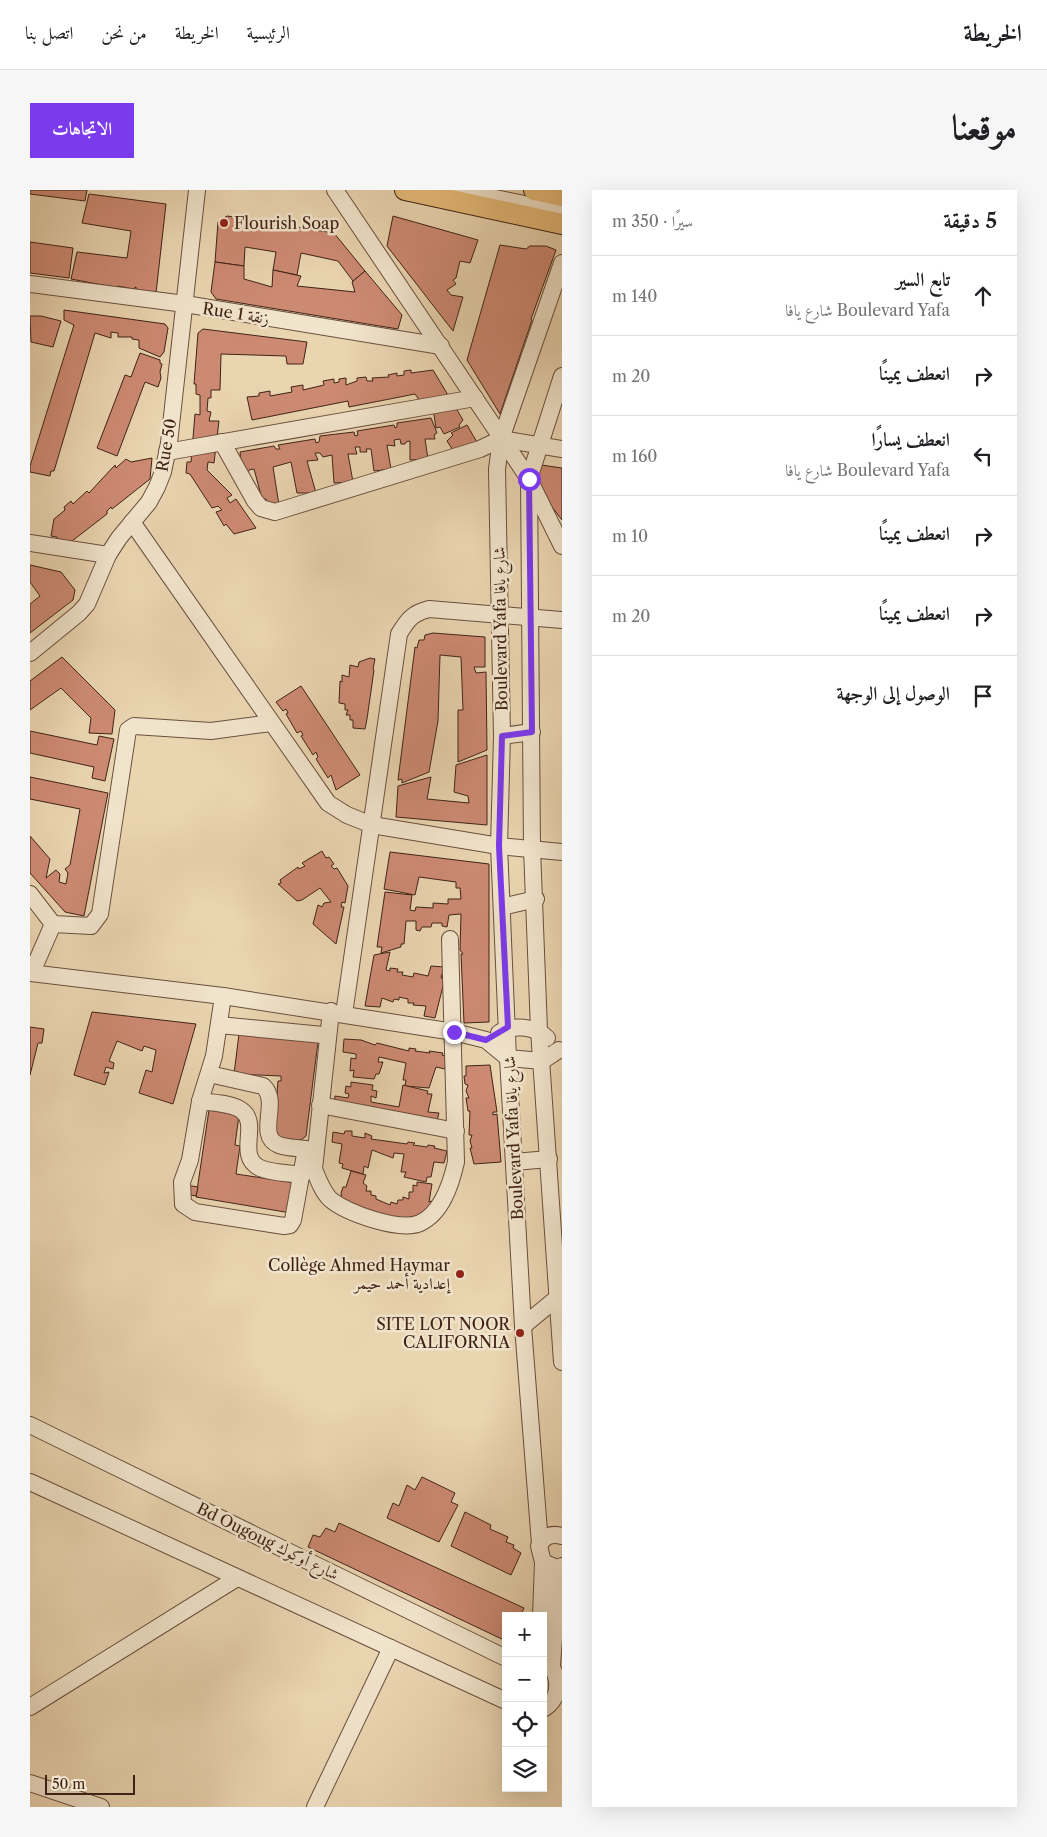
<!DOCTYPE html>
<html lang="ar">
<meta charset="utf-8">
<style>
body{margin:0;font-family:"Libre Caslon Text",Amiri,serif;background:#f6f6f6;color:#202124;direction:rtl}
.controls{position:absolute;right:15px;bottom:15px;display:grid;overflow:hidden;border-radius:0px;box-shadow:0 5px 20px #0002}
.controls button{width:45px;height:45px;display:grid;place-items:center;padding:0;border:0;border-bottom:1px solid #e0e0e0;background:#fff;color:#202124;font:25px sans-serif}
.scale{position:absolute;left:15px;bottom:12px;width:90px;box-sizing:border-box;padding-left:5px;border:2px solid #402216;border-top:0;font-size:14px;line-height:18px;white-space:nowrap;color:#402216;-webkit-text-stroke:4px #f1e4cc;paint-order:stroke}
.stop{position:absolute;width:15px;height:15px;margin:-11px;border:4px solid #7c3aed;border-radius:50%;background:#fff}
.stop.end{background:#7c3aed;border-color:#fff;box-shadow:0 1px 5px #0008}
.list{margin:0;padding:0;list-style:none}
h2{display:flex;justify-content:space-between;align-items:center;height:65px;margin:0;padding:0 20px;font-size:21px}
h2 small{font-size:16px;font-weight:400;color:#757577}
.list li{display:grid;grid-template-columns:32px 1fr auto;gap:15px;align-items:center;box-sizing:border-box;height:80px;padding:0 20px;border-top:1px solid #e0e0e0}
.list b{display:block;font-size:19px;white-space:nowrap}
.list p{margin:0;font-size:16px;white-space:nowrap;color:#757577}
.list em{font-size:16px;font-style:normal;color:#757577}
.icon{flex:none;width:28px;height:28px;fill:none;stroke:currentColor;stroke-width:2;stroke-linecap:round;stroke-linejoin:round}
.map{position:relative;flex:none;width:532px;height:1617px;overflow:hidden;direction:ltr;border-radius:0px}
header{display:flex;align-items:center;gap:30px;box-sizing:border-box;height:70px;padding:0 25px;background:#fff;border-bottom:1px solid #e0e0e0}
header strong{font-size:24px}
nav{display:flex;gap:28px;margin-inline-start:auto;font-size:18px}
.intro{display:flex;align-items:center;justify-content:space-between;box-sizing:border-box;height:120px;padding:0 30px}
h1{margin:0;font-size:35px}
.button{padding:12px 22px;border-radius:0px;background:#7c3aed;color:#fff;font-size:18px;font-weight:700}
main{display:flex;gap:30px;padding:0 30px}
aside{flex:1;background:#fff;border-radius:0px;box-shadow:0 5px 20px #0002}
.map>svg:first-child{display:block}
.building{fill:#cd8a73;stroke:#402216}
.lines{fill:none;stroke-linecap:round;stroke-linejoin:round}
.minor-casing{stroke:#6a4f3d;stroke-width:18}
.major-casing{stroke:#402216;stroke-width:22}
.minor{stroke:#f1e4cc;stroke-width:16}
.major{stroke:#e5ba78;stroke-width:20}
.route{stroke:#7c3aed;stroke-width:6}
.poi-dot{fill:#8f2418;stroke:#f1e4cc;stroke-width:2}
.labels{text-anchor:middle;stroke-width:5;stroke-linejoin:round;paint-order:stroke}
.poi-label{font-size:16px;fill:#402216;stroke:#f1e4cc;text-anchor:end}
.street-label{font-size:16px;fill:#402216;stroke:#f1e4cc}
</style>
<header>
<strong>الخريطة</strong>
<nav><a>الرئيسية</a><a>الخريطة</a><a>من نحن</a><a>اتصل بنا</a></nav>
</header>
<div class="intro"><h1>موقعنا</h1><a class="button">الاتجاهات</a></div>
<main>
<aside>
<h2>5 دقيقة<small>سيرًا · 350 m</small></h2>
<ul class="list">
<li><svg class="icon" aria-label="ahead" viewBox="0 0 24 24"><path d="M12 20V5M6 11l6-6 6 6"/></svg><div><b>تابع السير</b><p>Boulevard Yafa شارع يافا</p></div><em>140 m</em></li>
<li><svg class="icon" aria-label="right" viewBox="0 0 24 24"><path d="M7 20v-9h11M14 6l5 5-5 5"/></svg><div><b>انعطف يمينًا</b></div><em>20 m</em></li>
<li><svg class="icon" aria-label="left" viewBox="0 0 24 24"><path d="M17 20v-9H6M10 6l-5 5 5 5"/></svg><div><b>انعطف يسارًا</b><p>Boulevard Yafa شارع يافا</p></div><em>160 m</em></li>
<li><svg class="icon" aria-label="right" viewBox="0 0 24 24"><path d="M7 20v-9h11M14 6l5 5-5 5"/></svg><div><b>انعطف يمينًا</b></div><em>10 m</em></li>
<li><svg class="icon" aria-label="right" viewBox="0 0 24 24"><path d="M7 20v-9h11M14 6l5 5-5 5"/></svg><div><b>انعطف يمينًا</b></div><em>20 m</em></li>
<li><svg class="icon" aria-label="arrive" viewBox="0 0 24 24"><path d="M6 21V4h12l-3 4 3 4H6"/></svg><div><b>الوصول إلى الوجهة</b></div></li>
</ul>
</aside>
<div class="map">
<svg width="532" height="1617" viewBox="0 0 532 1617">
<rect width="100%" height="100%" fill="#ead5b1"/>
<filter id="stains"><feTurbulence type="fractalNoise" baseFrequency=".004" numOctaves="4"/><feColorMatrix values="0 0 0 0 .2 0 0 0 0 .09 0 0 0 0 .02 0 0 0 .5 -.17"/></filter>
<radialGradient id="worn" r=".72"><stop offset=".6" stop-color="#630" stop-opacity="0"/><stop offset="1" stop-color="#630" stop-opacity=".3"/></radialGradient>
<g class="building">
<path d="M0 0H57L55 11 0 4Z"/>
<path d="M59 4 136 14 126 103 114 102 106 99V97L103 99 88 96V98L41 89 47 62 97 68 101 41 52 33Z"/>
<path d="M197 26 304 43 335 81 323 91 308 71 271 63 267 85 243 80 246 62 215 57 214 76 185 72 188 32Z"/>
<path d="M363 26 448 50 440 73 430 71 426 88 423 90 426 94 417 100 421 105 433 107 423 141 357 56Z"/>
<path d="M0 52 43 58 39 88 0 83Z"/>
<path d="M470 55 496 59 500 56H516L526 60 501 129 502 130 470 224 437 170Z"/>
<path d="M185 72 214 76V89L242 97 243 80 271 86 267 96 325 102 322 92 335 81 372 125 368 139 186 109 181 102Z"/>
<path d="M34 120 135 134 138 138 134 162 130 167 109 158V150L102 149V147H88V143L81 142V148L65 143 24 281H21L20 286 0 282V276L44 135 34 130Z"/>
<path d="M0 126H11L31 131 23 157 1 152Z"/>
<path d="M173 139 277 152 273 174H257L256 166 191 164 190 200H181V208H178L177 221 181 222 179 231H189L184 273 178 272 177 280 202 305 197 308 200 313 206 309 226 338 204 344 196 334 194 336 186 322 192 320 188 316 182 318 160 284 156 283 157 272H161L165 224 170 225V205L166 204V194H164L168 143Z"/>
<path d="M110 163 130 170V173L132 174 130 182 131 188 128 197 115 192 87 266 67 258 95 185 101 187Z"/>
<path d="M381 180V183L403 180 433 230 429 235 430 237 414 244 410 237 406 238 402 212 392 214 385 204 319 217 318 211 222 230 217 207 229 206V203L240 201V206L262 202 261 197 273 195V200L294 195 293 191 304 189V193L309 192V189L316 188V195L327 191V188L336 187 337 191H343L342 188 359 187 358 185 367 183V186L374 185V181Z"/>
<path d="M401 228 407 243 404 245 405 249H395L398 269 380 270V251L376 252 375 254H371L370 249 364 250 365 256 357 255 361 279 344 281 341 259H336L337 262H330V257H325L327 264H318L323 292 304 293 302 265 293 267 290 263H285L288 270 277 271 286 303H267L261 272 243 277 249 315 237 314 236 309H232L224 279 219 280 218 283 212 282 210 262 244 256 246 259H250L248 255 285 249 286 253 289 252 290 246 324 242 325 246 328 245 327 241 364 235 365 238 367 237V233Z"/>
<path d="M437 235 454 264 430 271 417 251 423 245 421 243Z"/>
<path d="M122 268 120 289 82 319 81 317 77 321V324L42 351 27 350V347L21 346 24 329 35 320 34 317 41 311 43 314 57 301 59 303 85 275 86 278 96 269 101 272Z"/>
<path d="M511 275 532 278V330L506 296Z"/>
<path d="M0 375 31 382 45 400 43 410 0 443V414L10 406 0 392Z"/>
<path d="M403 443 455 447V477H444L446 483 456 482 457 560 428 572V520H433L431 467 410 465 408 531 399 582 372 593V589L368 590 385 457 387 458 389 450H394L395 445Z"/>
<path d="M32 467 85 520 82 544 59 543 61 528 31 498 0 520V491Z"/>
<path d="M340 468 345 469 343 479 344 480 337 529 335 539 323 538V530H320V525H316L318 520H315V514L309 513 310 491 312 492V485L319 487 320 475 328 477 329 472Z"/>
<path d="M271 496 330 585 306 600 301 585 298 588 286 569 288 567 286 562 283 565 271 546 273 545 271 541 267 543 256 524 258 523 256 519 253 521 246 512Z"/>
<path d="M0 541 67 555 69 546 84 549 75 591 62 588 64 577 0 563Z"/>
<path d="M457 565V635L366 627 368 596 401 587 397 609 439 613 438 606 424 602 426 575Z"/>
<path d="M0 587 78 603 54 726 35 722 0 683V646L20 669 16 688 26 680 30 684 29 692 36 694 38 683 35 679 40 675 50 619 0 609Z"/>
<path d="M292 661 296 668 299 667 304 674 301 676 304 679 307 678 318 696 315 713 312 712 311 717H314L306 754 283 734 288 715 292 717 294 713 301 712 290 698 272 710 267 711 248 694 251 693 250 690 268 677 269 679 275 676 272 673Z"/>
<path d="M360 662 459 674V832L434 833 431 764H433L430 760 431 724 419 725 417 737 412 736V733H402L401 737H392L390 741 386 740V731H376L374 754H371V757L351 763 352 757H347L355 702 382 705 380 720 385 721 386 717 403 718V713L418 714V709H431L430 698H426V692L389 687 385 705 354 699Z"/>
<path d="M360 762 356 780 360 781V778L368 779 367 782H373L372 785 383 787 384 783 398 786 401 776 414 777 411 788H415L405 828 394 826 396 816 383 815 384 813H378V809L369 807V810L364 809 363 812 352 808 350 817 335 816 344 765Z"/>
<path d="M62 822 166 834 143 914 109 903 116 880 122 882 126 860 114 856 112 861 87 851 79 871 84 873 83 879 76 877 74 883 79 882 75 895 44 885Z"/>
<path d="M0 837 14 839 12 853H8L0 885Z"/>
<path d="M209 844 288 852 276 946 271 950 247 948 244 943 248 891H251V886L204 884Z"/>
<path d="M314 849 331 850 345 855 347 853 379 861V858L386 859 385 861 400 863 399 861 413 863 412 865 418 867 415 879 406 877 399 898 375 896 376 890H373L376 873 349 867 348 872H353L349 884H346L344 889 323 887 324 880 320 881 321 868 326 869V864L313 862Z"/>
<path d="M460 875 467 922H463V925L467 924 471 972 444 974 440 958H442L440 951 442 945H439L440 921H438L436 908H439L436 901 438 895 435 894 434 886H436V876Z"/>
<path d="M321 892 343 895 342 900 347 901 346 908 341 906V912L369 917 373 895 398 901 397 904H402L398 922 409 923 406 935 304 916 305 906 318 908 319 904 315 903 316 896 321 897Z"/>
<path d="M179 920 209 925 205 955 210 956 206 984 266 993 261 1023 166 1007Z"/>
<path d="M315 941H322V946L335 948V943L342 946 341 949 377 954 378 952 385 953 383 955 397 957 398 955 405 956 404 958 417 961 414 973 404 972 401 987H397L396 992 374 987 376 982H371L374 964 364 963 363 968 342 960 338 978 334 976 333 984 312 978 313 974 309 973 312 954 302 952 303 942 314 944Z"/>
<path d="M321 981 336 985 333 993 337 996 336 1001H341V1005L346 1006V1009L360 1015 361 1012 367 1014 368 1010H373V1007L379 1009V1002H383V995L387 996V992L402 994 399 1012 402 1011 401 1018 382 1036 318 1015 312 1010 311 1003 313 997H316Z"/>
<path d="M156 995 168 997 166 1006 156 1004Z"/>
<path d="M392 1287 425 1303 421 1312 428 1315 409 1352 357 1328 363 1313 369 1316 377 1295 385 1300Z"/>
<path d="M435 1322 461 1335 460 1339 478 1347 476 1352 484 1355 483 1358 491 1363 481 1385 421 1356Z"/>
<path d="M309 1333 494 1418 490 1426H476V1451L278 1357 283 1345 290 1347 296 1338 305 1342Z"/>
</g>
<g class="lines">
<g class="minor-casing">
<g id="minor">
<path d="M305 0 499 289 532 356"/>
<path d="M427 0 532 22"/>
<path d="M0 94 155 114 411 156"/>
<path d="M532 186 499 289 502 658 509 840 532 1172"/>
<path d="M192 252 225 311 231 318 245 322 450 259 471 249 532 259"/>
<path d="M137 262 445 208"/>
<path d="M102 332 298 613 317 625 342 635 469 656 532 662"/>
<path d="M0 353 78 365"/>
<path d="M0 463 49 423 57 414 78 365 89 348 119 312 127 297 133 282 139 253 167 0"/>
<path d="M472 546 502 542"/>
<path d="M0 704 23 734 6 773 0 780"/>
<path d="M472 717 506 709"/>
<path d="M23 734 61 736 70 724 98 540 104 536 181 541 241 533"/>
<path d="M0 783 193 806 424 842 456 850 478 868 512 871 529 860"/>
<path d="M193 806 184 866 170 911 160 970 152 992 153 1014 165 1022 254 1036 260 1035 263 1030 276 959"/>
<path d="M301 821 284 979C288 989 292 1001 300 1009 316 1023 370 1042 390 1033 412 1023 421 994 426 972L420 749"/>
<path d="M314 824 369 444C378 429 383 423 399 419L532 430"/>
<path d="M189 835 293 845"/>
<path d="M469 843C483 834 505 836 517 848"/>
<path d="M179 884 233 896C251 912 225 946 249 955 257 958 268 958 276 959"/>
<path d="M170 911C182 913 201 913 211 920 231 933 205 966 230 978 242 983 259 983 272 985"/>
<path d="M290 915 426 941"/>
<path d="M484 972 519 969"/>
<path d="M493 1136 532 1104"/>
<path d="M0 1235 476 1468"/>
<path d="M0 1292 476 1511"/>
<path d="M532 1346C521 1343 514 1346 509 1356L513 1372 527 1378 532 1376"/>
<path d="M510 1354 493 1136 478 868 469 656 472 546 467 279 471 249 532 73"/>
<path d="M511 1426 513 1372"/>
<path d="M522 1476 528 1391 527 1378"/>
<path d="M0 1517 207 1388"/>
<path d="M513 1519C532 1509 532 1481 513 1470"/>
<path d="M0 1593 71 1617"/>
<path d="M285 1617 361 1458"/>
</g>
</g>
<g class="major-casing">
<g id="major">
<path d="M375 0 532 34"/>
<path d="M504 0 532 6"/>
</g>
</g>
<use href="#minor" class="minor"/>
<use href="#major" class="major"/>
</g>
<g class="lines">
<path class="route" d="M424 842 456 850 478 837 469 656 472 546 502 542 499 289"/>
</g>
<g class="poi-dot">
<circle cx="194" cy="33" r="5"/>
<circle cx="430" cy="1084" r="5"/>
<circle cx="490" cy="1143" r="5"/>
</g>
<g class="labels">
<g class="poi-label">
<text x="204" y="39" text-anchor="start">Flourish Soap</text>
<text x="420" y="1081">Collège Ahmed Haymar<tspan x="420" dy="18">إعدادية أحمد حيمر</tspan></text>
<text x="480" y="1140">SITE LOT NOOR<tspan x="480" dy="18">CALIFORNIA</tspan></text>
</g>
<g class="street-label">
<text transform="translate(206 123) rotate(9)" y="6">Rue 1 زنقة</text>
<text transform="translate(136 255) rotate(-80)" y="6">Rue 50</text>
<text transform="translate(470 439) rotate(-91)" y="6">Boulevard Yafa شارع يافا</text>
<text transform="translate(483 948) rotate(-93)" y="6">Boulevard Yafa شارع يافا</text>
<text transform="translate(238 1351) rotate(26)" y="6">Bd Ougoug شارع أوكوك</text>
</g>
</g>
<rect width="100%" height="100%" filter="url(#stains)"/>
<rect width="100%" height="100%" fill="url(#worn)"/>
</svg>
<div class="controls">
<button>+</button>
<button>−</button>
<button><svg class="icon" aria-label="locate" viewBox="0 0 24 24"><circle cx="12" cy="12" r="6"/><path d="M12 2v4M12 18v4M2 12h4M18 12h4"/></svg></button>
<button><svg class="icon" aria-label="layers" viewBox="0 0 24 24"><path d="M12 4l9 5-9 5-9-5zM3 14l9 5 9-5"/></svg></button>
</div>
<div class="scale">50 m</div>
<div class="stop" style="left:499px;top:289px"></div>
<div class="stop end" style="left:424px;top:842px"></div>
</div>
</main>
